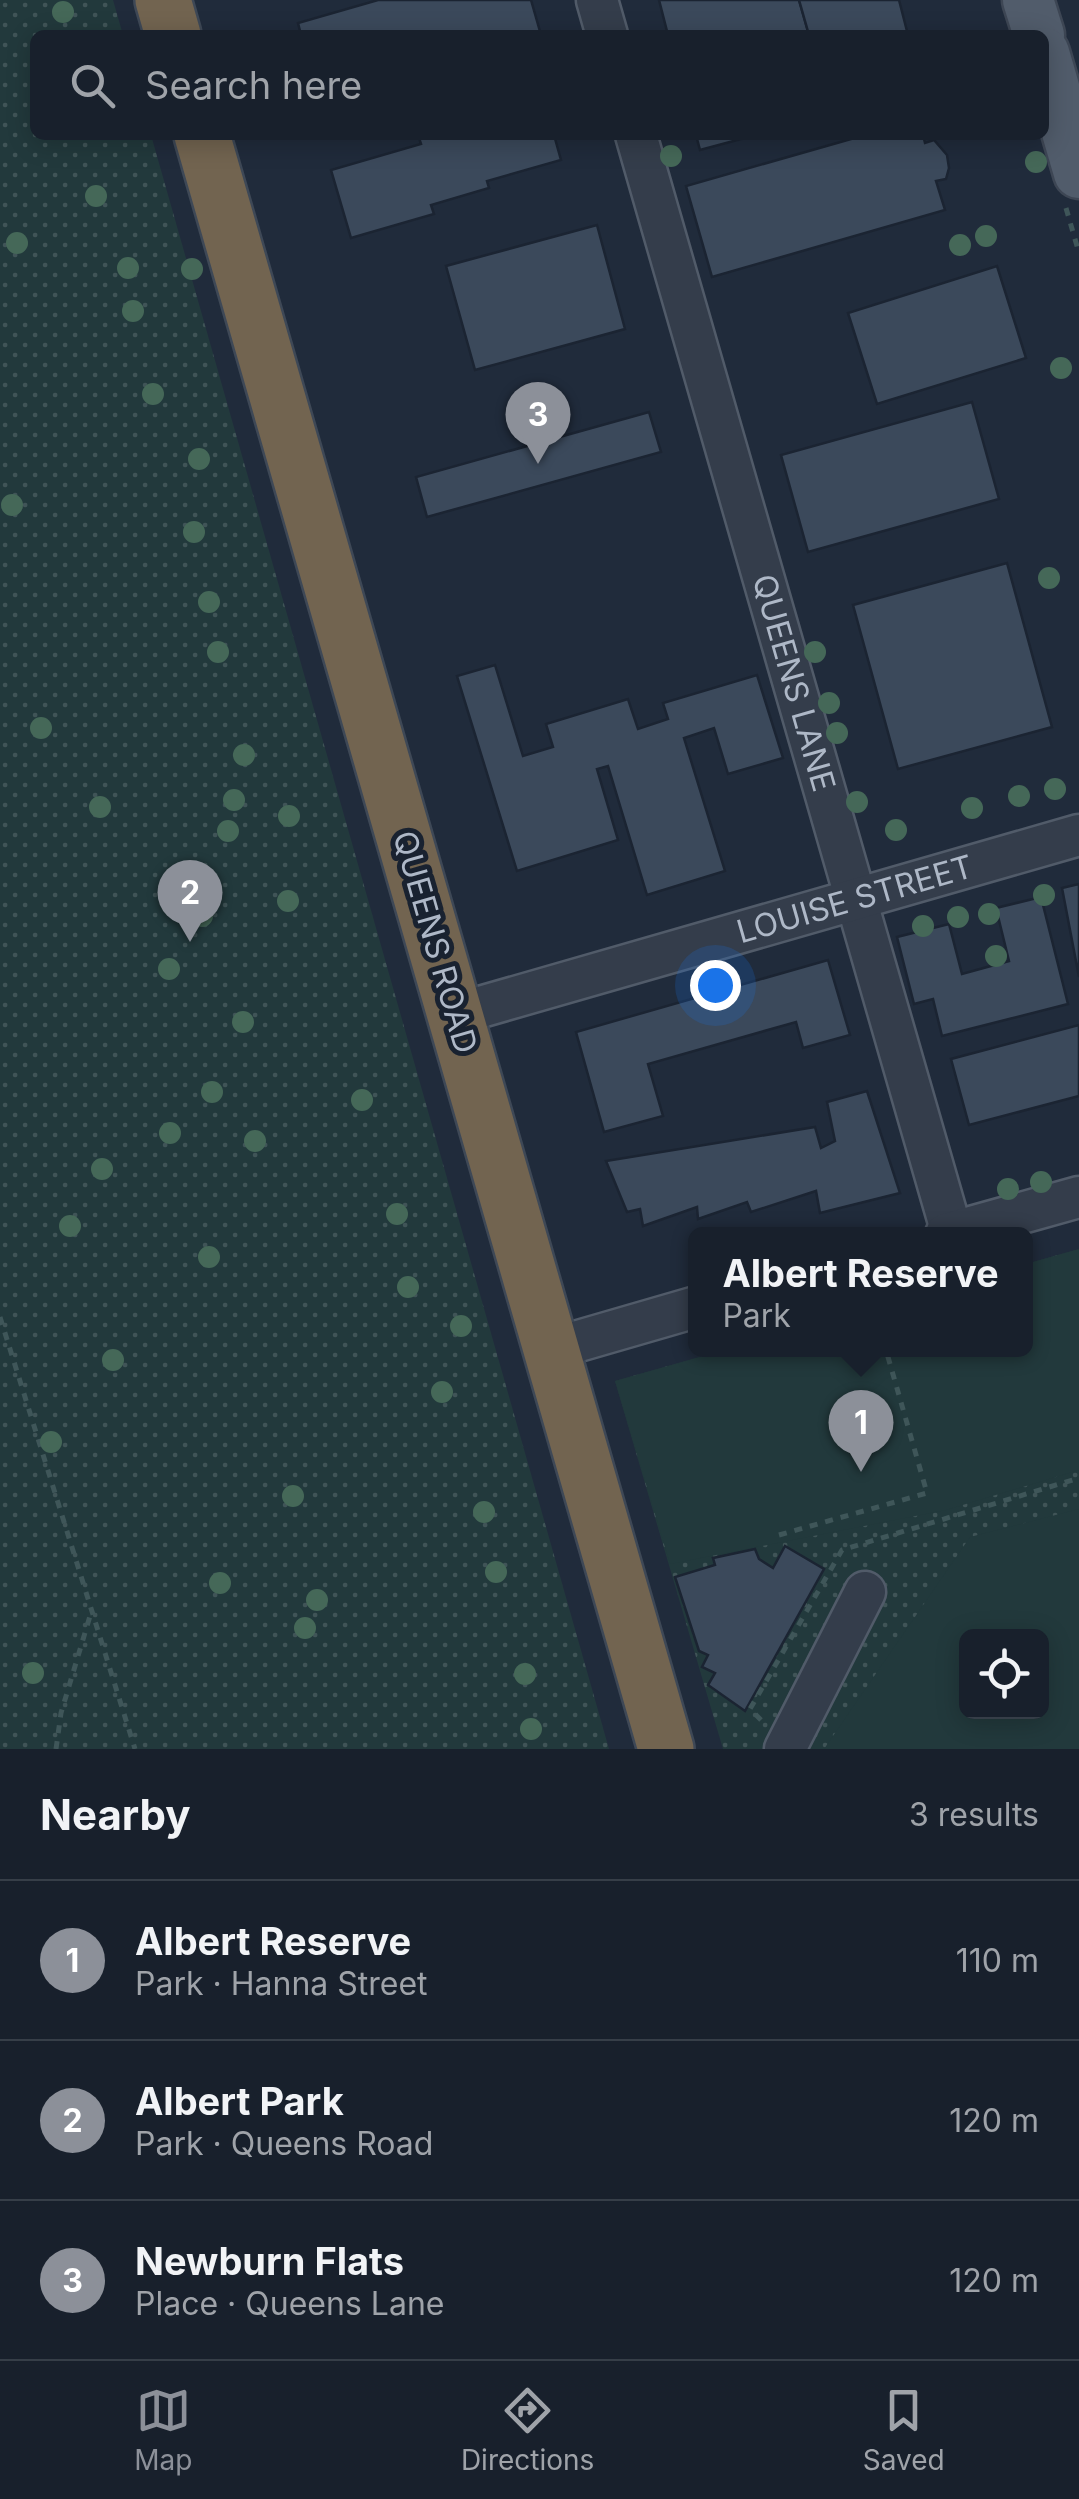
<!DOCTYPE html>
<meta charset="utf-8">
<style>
body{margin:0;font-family:Inter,sans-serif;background:#252d38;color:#f1f3f6}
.controls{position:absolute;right:30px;bottom:30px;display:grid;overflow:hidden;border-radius:15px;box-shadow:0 5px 25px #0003}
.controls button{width:90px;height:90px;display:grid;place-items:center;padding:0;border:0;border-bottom:2px solid #363e48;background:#18202c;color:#f1f3f6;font:50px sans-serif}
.you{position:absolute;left:715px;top:985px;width:35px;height:35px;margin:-25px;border:8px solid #fff;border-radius:50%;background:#1a73e8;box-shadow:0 0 0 15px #1a73e833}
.badge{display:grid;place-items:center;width:65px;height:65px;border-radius:50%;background:#8c9099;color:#fff;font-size:32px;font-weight:700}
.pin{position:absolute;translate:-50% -82px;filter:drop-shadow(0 2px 5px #0008)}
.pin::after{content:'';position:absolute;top:52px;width:35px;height:30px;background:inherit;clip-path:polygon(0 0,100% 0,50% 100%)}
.popup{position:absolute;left:688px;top:1227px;width:345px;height:130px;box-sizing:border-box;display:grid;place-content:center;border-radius:15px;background:#18202c;filter:drop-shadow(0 2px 8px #0005);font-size:32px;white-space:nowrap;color:#9fa3a9}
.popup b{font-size:38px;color:#f1f3f6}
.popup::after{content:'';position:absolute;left:50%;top:100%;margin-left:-20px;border:20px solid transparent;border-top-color:#18202c}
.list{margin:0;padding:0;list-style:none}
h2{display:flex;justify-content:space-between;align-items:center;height:130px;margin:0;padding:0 40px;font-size:42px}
h2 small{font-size:32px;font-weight:400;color:#9fa3a9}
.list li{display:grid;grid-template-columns:65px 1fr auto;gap:30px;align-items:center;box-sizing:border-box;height:160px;padding:0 40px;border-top:2px solid #363e48}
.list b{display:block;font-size:38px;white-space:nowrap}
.list p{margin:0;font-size:32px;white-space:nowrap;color:#9fa3a9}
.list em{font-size:32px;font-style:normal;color:#9fa3a9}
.icon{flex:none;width:55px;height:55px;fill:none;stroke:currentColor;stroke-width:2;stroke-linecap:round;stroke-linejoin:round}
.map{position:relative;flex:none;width:1079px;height:1749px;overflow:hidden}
.search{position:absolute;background:#18202c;box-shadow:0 5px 25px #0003;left:30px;right:30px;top:30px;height:110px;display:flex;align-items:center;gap:25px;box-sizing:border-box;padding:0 35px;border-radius:15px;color:#9fa3a9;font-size:38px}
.sheet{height:610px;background:#18202c}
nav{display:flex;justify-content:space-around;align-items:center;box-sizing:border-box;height:140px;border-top:2px solid #363e48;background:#18202c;font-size:28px;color:#9fa3a9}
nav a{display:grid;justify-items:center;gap:5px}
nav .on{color:#8c9099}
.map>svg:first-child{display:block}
.grass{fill:url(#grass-dots);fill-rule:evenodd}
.pitch{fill:#22393c;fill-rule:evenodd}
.building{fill:#3b495b;stroke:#1b2432;stroke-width:2.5}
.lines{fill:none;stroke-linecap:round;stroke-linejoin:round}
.minor-casing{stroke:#515b69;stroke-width:45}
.major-casing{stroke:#3d4654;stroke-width:55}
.highway-casing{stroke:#3e4856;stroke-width:60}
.path{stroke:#3f5659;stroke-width:5;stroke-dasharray:8 8;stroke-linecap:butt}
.minor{stroke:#343d4b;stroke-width:40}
.major{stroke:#515c6b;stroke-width:50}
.highway{stroke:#726450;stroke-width:55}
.tree{fill:#456858}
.labels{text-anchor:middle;stroke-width:10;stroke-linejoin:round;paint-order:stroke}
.street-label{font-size:32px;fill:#aeb8c7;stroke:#192230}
</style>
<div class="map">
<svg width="1079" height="1749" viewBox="0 0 1079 1749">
<defs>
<pattern id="grass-dots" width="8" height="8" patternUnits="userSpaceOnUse" patternTransform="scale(2.5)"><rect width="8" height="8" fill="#22393c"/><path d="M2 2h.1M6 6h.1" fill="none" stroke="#405457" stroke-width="1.8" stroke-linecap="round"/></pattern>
</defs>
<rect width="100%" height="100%" fill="#202b3b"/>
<g class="grass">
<path d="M0 0H113L123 35H35V135H151L609 1749H0Z"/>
<path d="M1079 1249V1749H723L615 1381 724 1350H1026V1264ZM966 1636H1042V1712H966Z"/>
</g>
<g class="pitch">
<path d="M1079 1249V1470L946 1510 670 1564 615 1381 725 1350H1026V1264Z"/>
<path d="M1079 1509V1749H824L970 1537ZM966 1636H1042V1712H966Z"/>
</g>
<g class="building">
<path d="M378 0H531L541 35H301L298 23Z"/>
<path d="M659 0H799L809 35H668Z"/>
<path d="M799 0H899L908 35H809Z"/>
<path d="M418 135H554L561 160 487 181 489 188 431 205 434 214 351 238 331 170 421 144Z"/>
<path d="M696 135H756L700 150Z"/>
<path d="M865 135H923L925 143 934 140 947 155 949 168 946 179 936 181 945 210 712 277 686 186Z"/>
<path d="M597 225 625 329 475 370 446 266Z"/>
<path d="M997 266 1026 358 877 404 848 313Z"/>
<path d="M972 402 999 499 808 552 781 455Z"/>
<path d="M649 412 661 452 427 517 416 477Z"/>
<path d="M1007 563 1052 727 898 769 853 605Z"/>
<path d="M495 665 523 756 553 747 546 724 628 699 638 729 668 719 663 703 757 675 783 758 728 774 714 728 684 738 725 871 647 895 608 766 597 769 618 840 517 871 457 676Z"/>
<path d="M1079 884V977L1062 888Z"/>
<path d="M1041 897 1068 1004 942 1036 933 999 914 1004 897 937 949 924 962 974 1009 961 996 908Z"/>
<path d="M828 960 850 1035 803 1048 796 1022 648 1064 663 1116 604 1132 576 1032Z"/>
<path d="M1079 1025V1096L969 1125 951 1059Z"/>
<path d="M867 1091 900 1193 820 1213 816 1191 751 1212 747 1202 698 1219 697 1207 643 1226 640 1209 627 1212 606 1161 815 1127 821 1148 835 1141 827 1102Z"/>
<path d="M785 1546 824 1569 745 1711 708 1685 715 1673 702 1667 708 1655 699 1651 675 1577 715 1565 713 1558 755 1549 759 1559 773 1568Z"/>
</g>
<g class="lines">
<g class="minor-casing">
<g id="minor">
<path d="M597 0 607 35"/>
<path id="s1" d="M636 135 952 1233"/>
<path id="s2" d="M456 1014 1079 835"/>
<path d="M946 1234 1079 1197"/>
<path d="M551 1349 696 1307"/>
<path d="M785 1749 865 1592"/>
</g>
</g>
<g class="major-casing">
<g id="major">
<path d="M1028 0 1039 35"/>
<path d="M1044 53 1079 173"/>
</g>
</g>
<g class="highway-casing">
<g id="highway">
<path d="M163 0 173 35"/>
<path d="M202 135 666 1749"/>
</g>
</g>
<g class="path">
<path d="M1066 208 1079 253"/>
<path d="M0 1317 135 1749"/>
<path d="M779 1535 927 1493 886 1350"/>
<path d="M761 1720 750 1709 842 1550 1079 1478"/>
<path d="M56 1749 61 1713 90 1616"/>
</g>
<use href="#minor" class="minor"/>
<use href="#major" class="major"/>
<use href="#highway" class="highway"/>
</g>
<g class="tree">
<circle cx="63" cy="12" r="11"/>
<circle cx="671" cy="156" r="11"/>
<circle cx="1036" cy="162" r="11"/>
<circle cx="96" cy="196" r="11"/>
<circle cx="986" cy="236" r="11"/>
<circle cx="17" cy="243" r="11"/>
<circle cx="960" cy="245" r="11"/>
<circle cx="128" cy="268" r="11"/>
<circle cx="192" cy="269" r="11"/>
<circle cx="133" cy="311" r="11"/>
<circle cx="1061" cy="368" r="11"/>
<circle cx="153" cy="394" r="11"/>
<circle cx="199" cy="459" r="11"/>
<circle cx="12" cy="505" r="11"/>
<circle cx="194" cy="532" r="11"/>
<circle cx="1049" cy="578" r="11"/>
<circle cx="209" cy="602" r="11"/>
<circle cx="218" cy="652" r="11"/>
<circle cx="815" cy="652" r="11"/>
<circle cx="829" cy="703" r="11"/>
<circle cx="41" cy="728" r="11"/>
<circle cx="837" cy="733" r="11"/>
<circle cx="244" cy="755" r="11"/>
<circle cx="1055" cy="789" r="11"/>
<circle cx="1019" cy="796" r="11"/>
<circle cx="234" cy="800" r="11"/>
<circle cx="857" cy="802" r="11"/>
<circle cx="100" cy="807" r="11"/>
<circle cx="972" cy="808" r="11"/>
<circle cx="289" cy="816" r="11"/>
<circle cx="896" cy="830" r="11"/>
<circle cx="228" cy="831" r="11"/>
<circle cx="202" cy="887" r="11"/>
<circle cx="1044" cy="895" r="11"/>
<circle cx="288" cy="901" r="11"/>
<circle cx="989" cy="914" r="11"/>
<circle cx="202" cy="916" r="11"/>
<circle cx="958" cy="917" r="11"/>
<circle cx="923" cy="926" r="11"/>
<circle cx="996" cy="956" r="11"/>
<circle cx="169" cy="969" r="11"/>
<circle cx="243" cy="1022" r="11"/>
<circle cx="212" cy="1092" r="11"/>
<circle cx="362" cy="1100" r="11"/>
<circle cx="170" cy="1133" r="11"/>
<circle cx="255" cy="1141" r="11"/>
<circle cx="102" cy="1169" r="11"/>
<circle cx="1041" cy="1182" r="11"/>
<circle cx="1008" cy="1189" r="11"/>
<circle cx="397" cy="1214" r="11"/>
<circle cx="70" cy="1226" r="11"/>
<circle cx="209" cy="1257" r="11"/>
<circle cx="408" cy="1287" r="11"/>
<circle cx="461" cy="1326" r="11"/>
<circle cx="113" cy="1360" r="11"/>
<circle cx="442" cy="1392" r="11"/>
<circle cx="51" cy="1442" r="11"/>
<circle cx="293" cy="1496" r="11"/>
<circle cx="484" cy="1512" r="11"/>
<circle cx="496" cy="1572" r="11"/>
<circle cx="220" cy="1583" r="11"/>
<circle cx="317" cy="1600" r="11"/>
<circle cx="305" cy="1628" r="11"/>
<circle cx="33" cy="1673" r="11"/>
<circle cx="525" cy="1674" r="11"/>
<circle cx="531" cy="1729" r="11"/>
</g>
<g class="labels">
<g class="street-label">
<text dy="11" stroke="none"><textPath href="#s1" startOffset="570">QUEENS LANE</textPath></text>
<text dy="11" stroke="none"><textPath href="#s2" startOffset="415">LOUISE STREET</textPath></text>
<text transform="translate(435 942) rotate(74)" y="11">QUEENS ROAD</text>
</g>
</g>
</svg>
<div class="controls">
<button><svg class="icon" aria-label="locate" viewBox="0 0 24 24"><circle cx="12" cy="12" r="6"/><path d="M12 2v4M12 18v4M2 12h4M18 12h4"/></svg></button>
</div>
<div class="you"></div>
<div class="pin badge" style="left:861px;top:1472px">1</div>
<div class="popup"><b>Albert Reserve</b>Park</div>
<div class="pin badge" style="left:190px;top:942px">2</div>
<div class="pin badge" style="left:538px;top:464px">3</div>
<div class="search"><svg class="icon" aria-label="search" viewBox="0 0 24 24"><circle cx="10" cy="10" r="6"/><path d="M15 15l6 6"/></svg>Search here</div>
</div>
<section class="sheet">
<h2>Nearby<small>3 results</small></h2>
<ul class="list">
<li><span class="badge">1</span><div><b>Albert Reserve</b><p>Park · Hanna Street</p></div><em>110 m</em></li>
<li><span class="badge">2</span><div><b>Albert Park</b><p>Park · Queens Road</p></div><em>120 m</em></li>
<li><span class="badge">3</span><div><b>Newburn Flats</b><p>Place · Queens Lane</p></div><em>120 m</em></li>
</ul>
</section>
<nav>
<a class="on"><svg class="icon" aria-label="map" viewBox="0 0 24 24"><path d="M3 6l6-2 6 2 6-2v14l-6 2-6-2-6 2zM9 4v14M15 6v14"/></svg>Map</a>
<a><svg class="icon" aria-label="directions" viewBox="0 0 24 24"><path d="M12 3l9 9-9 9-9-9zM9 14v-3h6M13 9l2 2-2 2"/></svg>Directions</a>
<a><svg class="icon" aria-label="saved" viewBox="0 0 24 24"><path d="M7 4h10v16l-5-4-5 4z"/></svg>Saved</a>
</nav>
